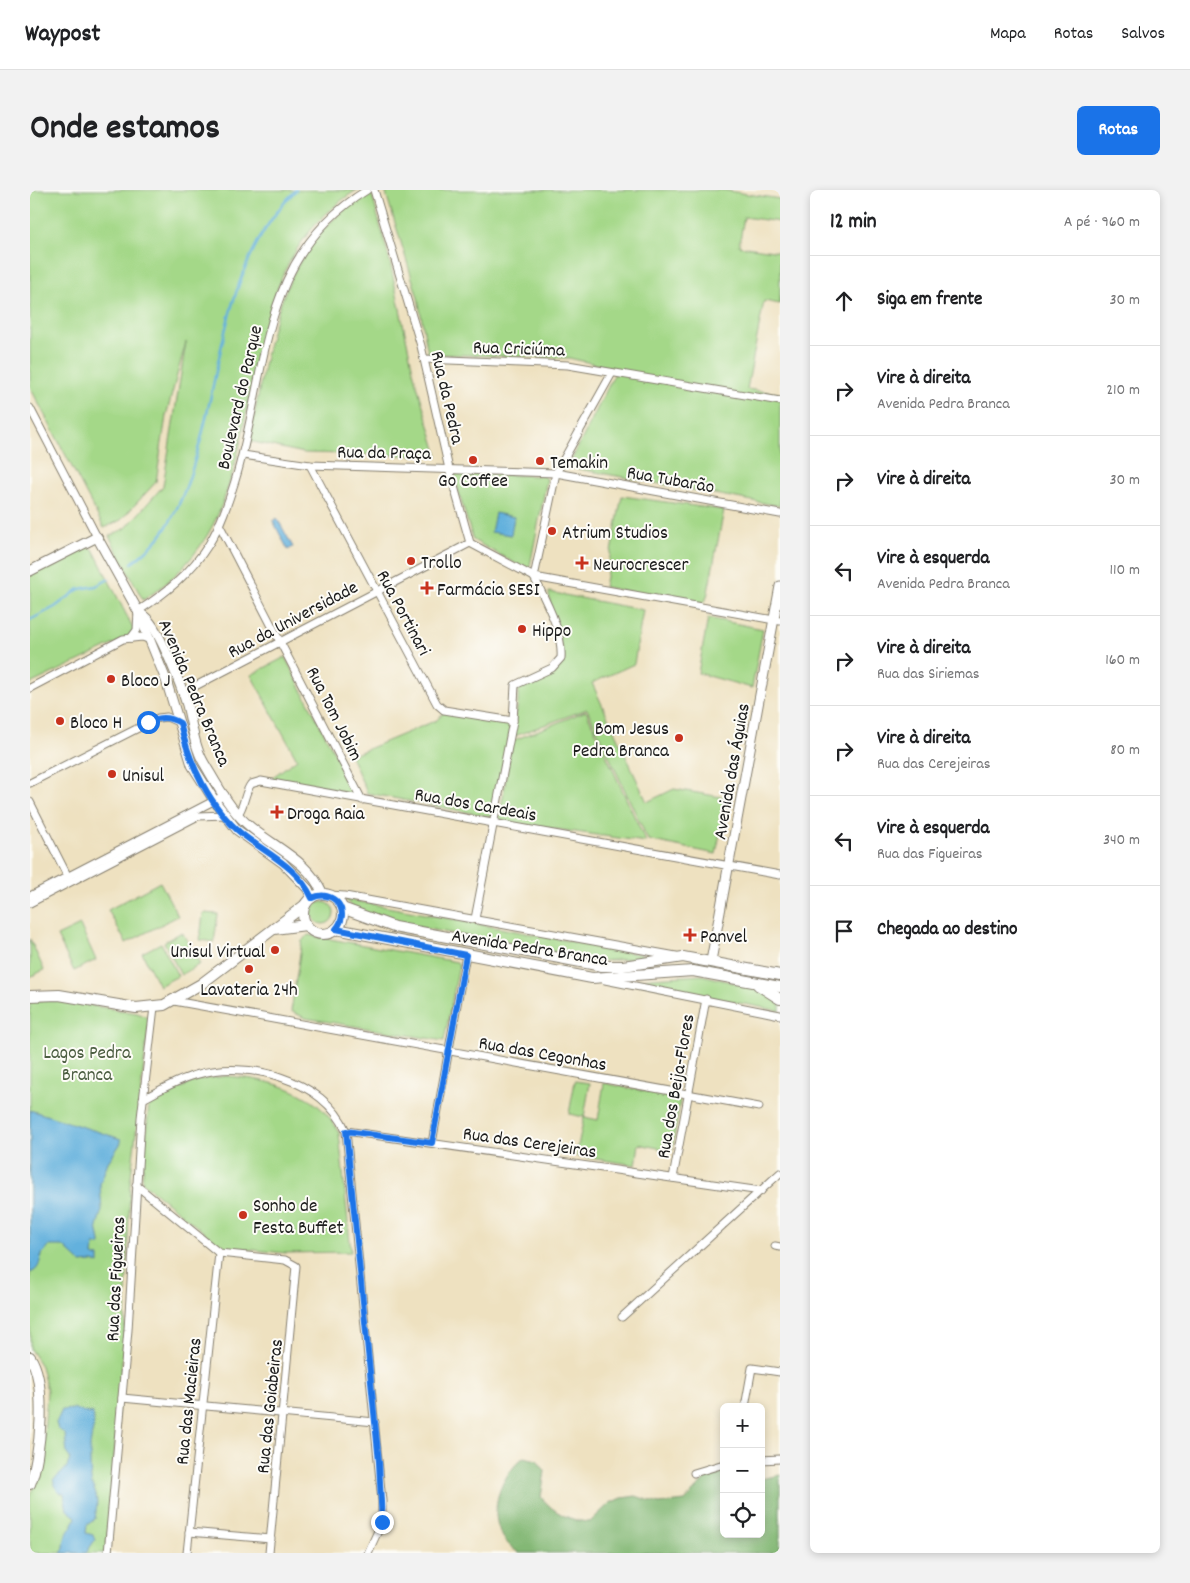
<!DOCTYPE html>
<html lang="pt">
<meta charset="utf-8">
<style>
body{margin:0;font-family:Dekko,sans-serif;background:#f2f2f2;color:#202124}
.controls{position:absolute;right:15px;bottom:15px;display:grid;overflow:hidden;border-radius:8px;box-shadow:0 2px 8px #0003}
.controls button{width:45px;height:45px;display:grid;place-items:center;padding:0;border:0;border-bottom:1px solid #e0e0e0;background:#fff;color:#202124;font:25px sans-serif}
.stop{position:absolute;width:15px;height:15px;margin:-11px;border:4px solid #1a73e8;border-radius:50%;background:#fff}
.stop.end{background:#1a73e8;border-color:#fff;box-shadow:0 1px 5px #0008}
.list{margin:0;padding:0;list-style:none}
h2{display:flex;justify-content:space-between;align-items:center;height:65px;margin:0;padding:0 20px;font-size:21px}
h2 small{font-size:16px;font-weight:400;color:#757577}
.list li{display:grid;grid-template-columns:32px 1fr auto;gap:15px;align-items:center;box-sizing:border-box;height:90px;padding:0 20px;border-top:1px solid #e0e0e0}
.list b{display:block;font-size:19px;white-space:nowrap}
.list p{margin:0;font-size:16px;white-space:nowrap;color:#757577}
.list em{font-size:16px;font-style:normal;color:#757577}
.icon{flex:none;width:28px;height:28px;fill:none;stroke:currentColor;stroke-width:2;stroke-linecap:round;stroke-linejoin:round}
.map{position:relative;flex:none;width:750px;height:1363px;overflow:hidden;border-radius:8px}
header{display:flex;align-items:center;gap:30px;box-sizing:border-box;height:70px;padding:0 25px;background:#fff;border-bottom:1px solid #e0e0e0}
header strong{font-size:24px}
nav{display:flex;gap:28px;margin-inline-start:auto;font-size:18px}
.intro{display:flex;align-items:center;justify-content:space-between;box-sizing:border-box;height:120px;padding:0 30px}
h1{margin:0;font-size:35px}
.button{padding:12px 22px;border-radius:8px;background:#1a73e8;color:#fff;font-size:18px;font-weight:700}
main{display:flex;gap:30px;padding:0 30px}
aside{flex:1;background:#fff;border-radius:8px;box-shadow:0 2px 8px #0003}
.map>svg:first-child{display:block}
.green{fill:#a4d888;stroke:#607a52}
.forest{fill:#83b874;stroke:#506a48}
.water{fill:#64b1dd;stroke:#40667c}
.lines{fill:none;stroke-linecap:round;stroke-linejoin:round}
.stream{stroke:#64b1dd;stroke-width:2.5}
.minor-casing{stroke:#857e6e;stroke-width:9}
.tertiary-casing{stroke:#857e6e;stroke-width:11}
.secondary-casing{stroke:#857e6e;stroke-width:12}
.minor{stroke:#fff;stroke-width:7}
.tertiary{stroke:#fff;stroke-width:9}
.secondary{stroke:#fff;stroke-width:10}
.route{stroke:#1a73e8;stroke-width:6}
.poi-dot{fill:#c8321e;stroke:#fdfcf7;stroke-width:2}
.labels{text-anchor:middle;stroke-width:4;stroke-linejoin:round;paint-order:stroke}
.street-label{font-size:19px;fill:#1c1c1c;stroke:#fdfcf7}
.poi-label{font-size:19px;fill:#1c1c1c;stroke:#fdfcf7;text-anchor:start}
.park-label{font-size:19px;fill:#4c5e42;stroke:#fdfcf7}
</style>
<header>
<strong>Waypost</strong>
<nav><a>Mapa</a><a>Rotas</a><a>Salvos</a></nav>
</header>
<div class="intro"><h1>Onde estamos</h1><a class="button">Rotas</a></div>
<main>
<div class="map">
<svg width="750" height="1363" viewBox="0 0 750 1363">
<rect width="100%" height="100%" fill="#fdfcf7"/>
<filter id="ink" filterUnits="userSpaceOnUse"><feTurbulence type="fractalNoise" baseFrequency=".02" numOctaves="2"/><feDisplacementMap in="SourceGraphic" scale="10" xChannelSelector="R" yChannelSelector="G"/><feConvolveMatrix kernelMatrix="1 2 1 2 8 2 1 2 1" color-interpolation-filters="sRGB"/></filter>
<filter id="wash" filterUnits="userSpaceOnUse"><feTurbulence type="fractalNoise" baseFrequency=".0096" numOctaves="4" result="noise"/><feDisplacementMap in="SourceGraphic" scale="20" xChannelSelector="R" yChannelSelector="G"/><feGaussianBlur stdDeviation="1.12" result="paint"/><feColorMatrix in="noise" values="0 0 0 0 0 0 0 0 0 0 0 0 0 0 0 0 0 1.4 0 .05"/><feComposite in="paint" operator="in"/></filter>
<g filter="url(#wash)">
<rect width="100%" height="100%" fill="#eee1c0"/>
<g class="green">
<path d="M0 0H327C316 6 306 15 297 23 214 99 231 235 184 333 168 365 143 391 113 410L79 346 96 338 133 296 156 152 136 226 126 292 91 330 74 338 0 197Z"/>
<path d="M355 0H692L750 9V32L714 27 709 56 750 62V114L734 111 717 199 750 204V316L538 277 587 179 539 168 398 164 388 108Z"/>
<path d="M341 1 360 72 384 185 408 266 274 263 219 251C241 150 244 60 341 1Z"/>
<path d="M423 283 513 286 517 289 499 381 443 350Z"/>
<path d="M592 306 694 320 677 407 672 414 574 397Z"/>
<path d="M55 357 63 359 104 440 103 445 0 494V385Z"/>
<path d="M519 402 613 420 604 474 562 493 617 612 644 599 697 608 686 664 618 650 557 519 482 547 488 513V497L528 477 534 469 520 416Z"/>
<path d="M678 428 733 439 722 498 668 483Z"/>
<path d="M255 467 326 605 240 589 267 569 221 485Z"/>
<path d="M415 521 482 532 462 627 337 603 321 566 407 530Z"/>
<path d="M556 521 616 652 469 631 482 551Z"/>
<path d="M130 692 148 726 96 753 78 720Z"/>
<path d="M315 709 624 767 572 771 349 730 326 721Z"/>
<circle cx="293" cy="723" r="11"/>
<path d="M173 723 188 724 184 752 170 750Z"/>
<path d="M50 735 66 770 44 781 27 746Z"/>
<path d="M152 742 170 774 151 785 134 752Z"/>
<path d="M278 745 427 772 429 775 414 851 275 828 261 821 272 751Z"/>
<path d="M0 749 14 780 0 787Z"/>
<path d="M131 753 148 786 129 796 112 763Z"/>
<path d="M672 785 726 798 750 812V821L603 792 621 788Z"/>
<path d="M27 810 107 823 115 826 119 831 100 995 95 1136 76 1363H0V1306L9 1287 13 1263 17 1200 11 1176 0 1159V811Z"/>
<path d="M196 886C240 889 289 901 309 943L321 1062 255 1063 192 1057 112 992 119 913 168 890Z"/>
<path d="M545 891 560 893 554 927 568 930 574 893 647 908 650 911 642 961 609 954 606 975 546 966 554 927 539 924Z"/>
</g>
<path class="forest" d="M494 1267 507 1270 515 1281 511 1307C524 1323 540 1331 560 1332L580 1313 592 1308 606 1306 629 1314 655 1311 675 1289 694 1283V1344H731V1289L750 1285V1363H489C452 1339 464 1291 494 1267Z"/>
<g class="water">
<path d="M465 323 484 327 481 345 461 342Z"/>
<path d="M247 328 263 357 258 360 243 331Z"/>
<path d="M0 920 91 949V953L78 972 70 994 72 1020 67 1036 70 1052V1055H64L63 1066 69 1067V1074L63 1072 51 1073 33 1056H19L11 1065C10 1073 9 1080 0 1083Z"/>
<path d="M43 1219 63 1224C66 1236 60 1247 60 1259 60 1266 60 1290 62 1295 69 1309 67 1313 65 1329L57 1335 56 1343 63 1345 65 1350 56 1363H31C36 1357 33 1353 36 1346 38 1340 44 1335 46 1327L37 1320 34 1304 28 1302 23 1290C31 1284 38 1279 40 1268L37 1264 35 1244 28 1239 26 1233 32 1220Z"/>
</g>
<g class="lines">
<g class="stream">
<path d="M102 373C114 363 126 353 134 341 153 313 162 281 171 249 193 162 199 67 266 0"/>
<path d="M0 430 25 417 49 399 66 396 79 389"/>
</g>
</g>
</g>
<g filter="url(#ink)">
<g class="lines">
<g class="minor-casing">
<g id="minor">
<path d="M344 0 391 156 419 279 440 353 504 387 750 431"/>
<path d="M394 169 538 175 750 211"/>
<path d="M0 218 67 347"/>
<path d="M213 265 280 275 526 283 750 324"/>
<path d="M280 275 407 514 414 520 483 531"/>
<path d="M189 334 332 610"/>
<path d="M504 387 526 283 582 183"/>
<path d="M101 448 107 440 108 421C136 403 161 383 179 354 191 334 198 313 205 291 239 181 227 67 337 0"/>
<path d="M0 498 93 449 112 447 118 449"/>
<path d="M152 503 440 353"/>
<path d="M0 593 128 528 137 527 150 533"/>
<path d="M0 612 38 687"/>
<path d="M208 624C215 615 214 603 221 594L231 591 750 685"/>
<path d="M299 705 315 706 646 766"/>
<path d="M0 706 195 605"/>
<path d="M0 713 168 626 195 625"/>
<path d="M445 729 483 531 485 495 522 478 531 468C533 441 515 410 504 387"/>
<path d="M575 790 750 825"/>
<path d="M144 811 729 917"/>
<path d="M113 909C130 900 147 890 165 885 217 869 294 889 316 941L731 1001"/>
<path d="M316 941 352 1311V1332L338 1363"/>
<path d="M402 953 436 765"/>
<path d="M643 988 676 809"/>
<path d="M106 995 189 1063 255 1070 266 1076 239 1363"/>
<path d="M745 1056 750 1057"/>
<path d="M592 1127 750 983"/>
<path d="M92 1208 345 1232"/>
<path d="M715 1217 722 1178 750 1182"/>
<path d="M731 1270 750 1269"/>
<path d="M664 1283 694 1274"/>
<path d="M159 1342 241 1349"/>
<path d="M78 1363 98 1140 111 928 124 817"/>
<path d="M157 1363 189 1063"/>
</g>
</g>
<g class="tertiary-casing">
<g id="tertiary">
<path d="M0 381 67 347 108 421 136 490 162 575 184 610 207 640 253 673 278 699 282 708"/>
<path d="M108 421C111 424 116 427 119 431 132 447 151 495 157 515 162 534 164 556 174 573 186 593 199 618 216 633 242 657 278 669 293 704"/>
<path d="M681 771 750 396"/>
</g>
</g>
<g class="secondary-casing">
<g id="secondary">
<circle cx="293" cy="724" r="20"/>
<path d="M312 718 364 737 572 776H593L653 767 750 785"/>
<path d="M244 739 276 735"/>
<path d="M306 739 562 788 663 781 750 797"/>
<path d="M728 795 750 809"/>
<path d="M0 806 29 805 106 818 134 815 171 794 275 715"/>
<path d="M0 1167C17 1192 11 1267 0 1294"/>
</g>
</g>
<use href="#minor" class="minor"/>
<use href="#tertiary" class="tertiary"/>
<use href="#secondary" class="secondary"/>
</g>
</g>
<g class="lines" filter="url(#ink)">
<path class="route" d="M118 532C130 527 138 526 150 533 159 573 180 618 212 644 237 664 268 677 282 708 303 698 322 721 306 739L436 765 402 953 316 941 349 1272 352 1332"/>
</g>
<g class="poi-dot">
<circle cx="443" cy="270" r="5"/>
<circle cx="510" cy="271" r="5"/>
<circle cx="522" cy="341" r="5"/>
<circle cx="381" cy="371" r="5"/>
<path d="M549.5 365.5h5v5h5v5h-5v5h-5v-5h-5v-5h5z"/>
<path d="M394.5 390.5h5v5h5v5h-5v5h-5v-5h-5v-5h5z"/>
<circle cx="492" cy="439" r="5"/>
<circle cx="81" cy="489" r="5"/>
<circle cx="30" cy="531" r="5"/>
<circle cx="649" cy="548" r="5"/>
<circle cx="82" cy="584" r="5"/>
<path d="M244.5 614.5h5v5h5v5h-5v5h-5v-5h-5v-5h5z"/>
<path d="M657.5 737.5h5v5h5v5h-5v5h-5v-5h-5v-5h5z"/>
<circle cx="245" cy="760" r="5"/>
<circle cx="219" cy="779" r="5"/>
<circle cx="213" cy="1025" r="5"/>
</g>
<g class="labels">
<g class="street-label">
<text transform="translate(489 157) rotate(2)" y="7">Rua Criciúma</text>
<text transform="translate(208 207) rotate(-77)" y="7">Boulevard do Parque</text>
<text transform="translate(419 207) rotate(77)" y="7">Rua da Pedra</text>
<text transform="translate(354 261) rotate(1)" y="7">Rua da Praça</text>
<text transform="translate(641 288) rotate(10)" y="7">Rua Tubarão</text>
<text transform="translate(375 422) rotate(62)" y="7">Rua Portinari</text>
<text transform="translate(262 428) rotate(-28)" y="7">Rua da Universidade</text>
<text transform="translate(166 502) rotate(67)" y="7">Avenida Pedra Branca</text>
<text transform="translate(306 523) rotate(63)" y="7">Rua Tom Jobim</text>
<text transform="translate(700 581) rotate(-80)" y="7">Avenida das Águias</text>
<text transform="translate(446 613) rotate(10)" y="7">Rua dos Cardeais</text>
<text transform="translate(500 756) rotate(9)" y="7">Avenida Pedra Branca</text>
<text transform="translate(513 862) rotate(10)" y="7">Rua das Cegonhas</text>
<text transform="translate(644 896) rotate(-80)" y="7">Rua dos Beija-Flores</text>
<text transform="translate(500 951) rotate(8)" y="7">Rua das Cerejeiras</text>
<text transform="translate(84 1089) rotate(-87)" y="7">Rua das Figueiras</text>
<text transform="translate(157 1211) rotate(-84)" y="7">Rua das Macieiras</text>
<text transform="translate(238 1216) rotate(-84)" y="7">Rua das Goiabeiras</text>
</g>
<g class="poi-label">
<text x="520" y="278">Temakin</text>
<text x="443" y="296" text-anchor="middle">Go Coffee</text>
<text x="532" y="348">Atrium Studios</text>
<text x="391" y="378">Trollo</text>
<text x="563" y="380">Neurocrescer</text>
<text x="407" y="405">Farmácia SESI</text>
<text x="502" y="446">Hippo</text>
<text x="91" y="496">Bloco J</text>
<text x="40" y="538">Bloco H</text>
<text x="639" y="544" text-anchor="end">Bom Jesus<tspan x="639" dy="22">Pedra Branca</tspan></text>
<text x="92" y="591">Unisul</text>
<text x="257" y="629">Droga Raia</text>
<text x="670" y="752">Panvel</text>
<text x="235" y="767" text-anchor="end">Unisul Virtual</text>
<text x="219" y="805" text-anchor="middle">Lavateria 24h</text>
<text x="223" y="1021">Sonho de<tspan x="223" dy="22">Festa Buffet</tspan></text>
</g>
<g class="park-label">
<text x="57" y="868">Lagos Pedra<tspan x="57" dy="22">Branca</tspan></text>
</g>
</g>
</svg>
<div class="controls">
<button>+</button>
<button>−</button>
<button><svg class="icon" aria-label="locate" viewBox="0 0 24 24"><circle cx="12" cy="12" r="6"/><path d="M12 2v4M12 18v4M2 12h4M18 12h4"/></svg></button>
</div>
<div class="stop" style="left:118px;top:532px"></div>
<div class="stop end" style="left:352px;top:1332px"></div>
</div>
<aside>
<h2>12 min<small>A pé · 960 m</small></h2>
<ul class="list">
<li><svg class="icon" aria-label="ahead" viewBox="0 0 24 24"><path d="M12 20V5M6 11l6-6 6 6"/></svg><div><b>Siga em frente</b></div><em>30 m</em></li>
<li><svg class="icon" aria-label="right" viewBox="0 0 24 24"><path d="M7 20v-9h11M14 6l5 5-5 5"/></svg><div><b>Vire à direita</b><p>Avenida Pedra Branca</p></div><em>210 m</em></li>
<li><svg class="icon" aria-label="right" viewBox="0 0 24 24"><path d="M7 20v-9h11M14 6l5 5-5 5"/></svg><div><b>Vire à direita</b></div><em>30 m</em></li>
<li><svg class="icon" aria-label="left" viewBox="0 0 24 24"><path d="M17 20v-9H6M10 6l-5 5 5 5"/></svg><div><b>Vire à esquerda</b><p>Avenida Pedra Branca</p></div><em>110 m</em></li>
<li><svg class="icon" aria-label="right" viewBox="0 0 24 24"><path d="M7 20v-9h11M14 6l5 5-5 5"/></svg><div><b>Vire à direita</b><p>Rua das Siriemas</p></div><em>160 m</em></li>
<li><svg class="icon" aria-label="right" viewBox="0 0 24 24"><path d="M7 20v-9h11M14 6l5 5-5 5"/></svg><div><b>Vire à direita</b><p>Rua das Cerejeiras</p></div><em>80 m</em></li>
<li><svg class="icon" aria-label="left" viewBox="0 0 24 24"><path d="M17 20v-9H6M10 6l-5 5 5 5"/></svg><div><b>Vire à esquerda</b><p>Rua das Figueiras</p></div><em>340 m</em></li>
<li><svg class="icon" aria-label="arrive" viewBox="0 0 24 24"><path d="M6 21V4h12l-3 4 3 4H6"/></svg><div><b>Chegada ao destino</b></div></li>
</ul>
</aside>
</main>
